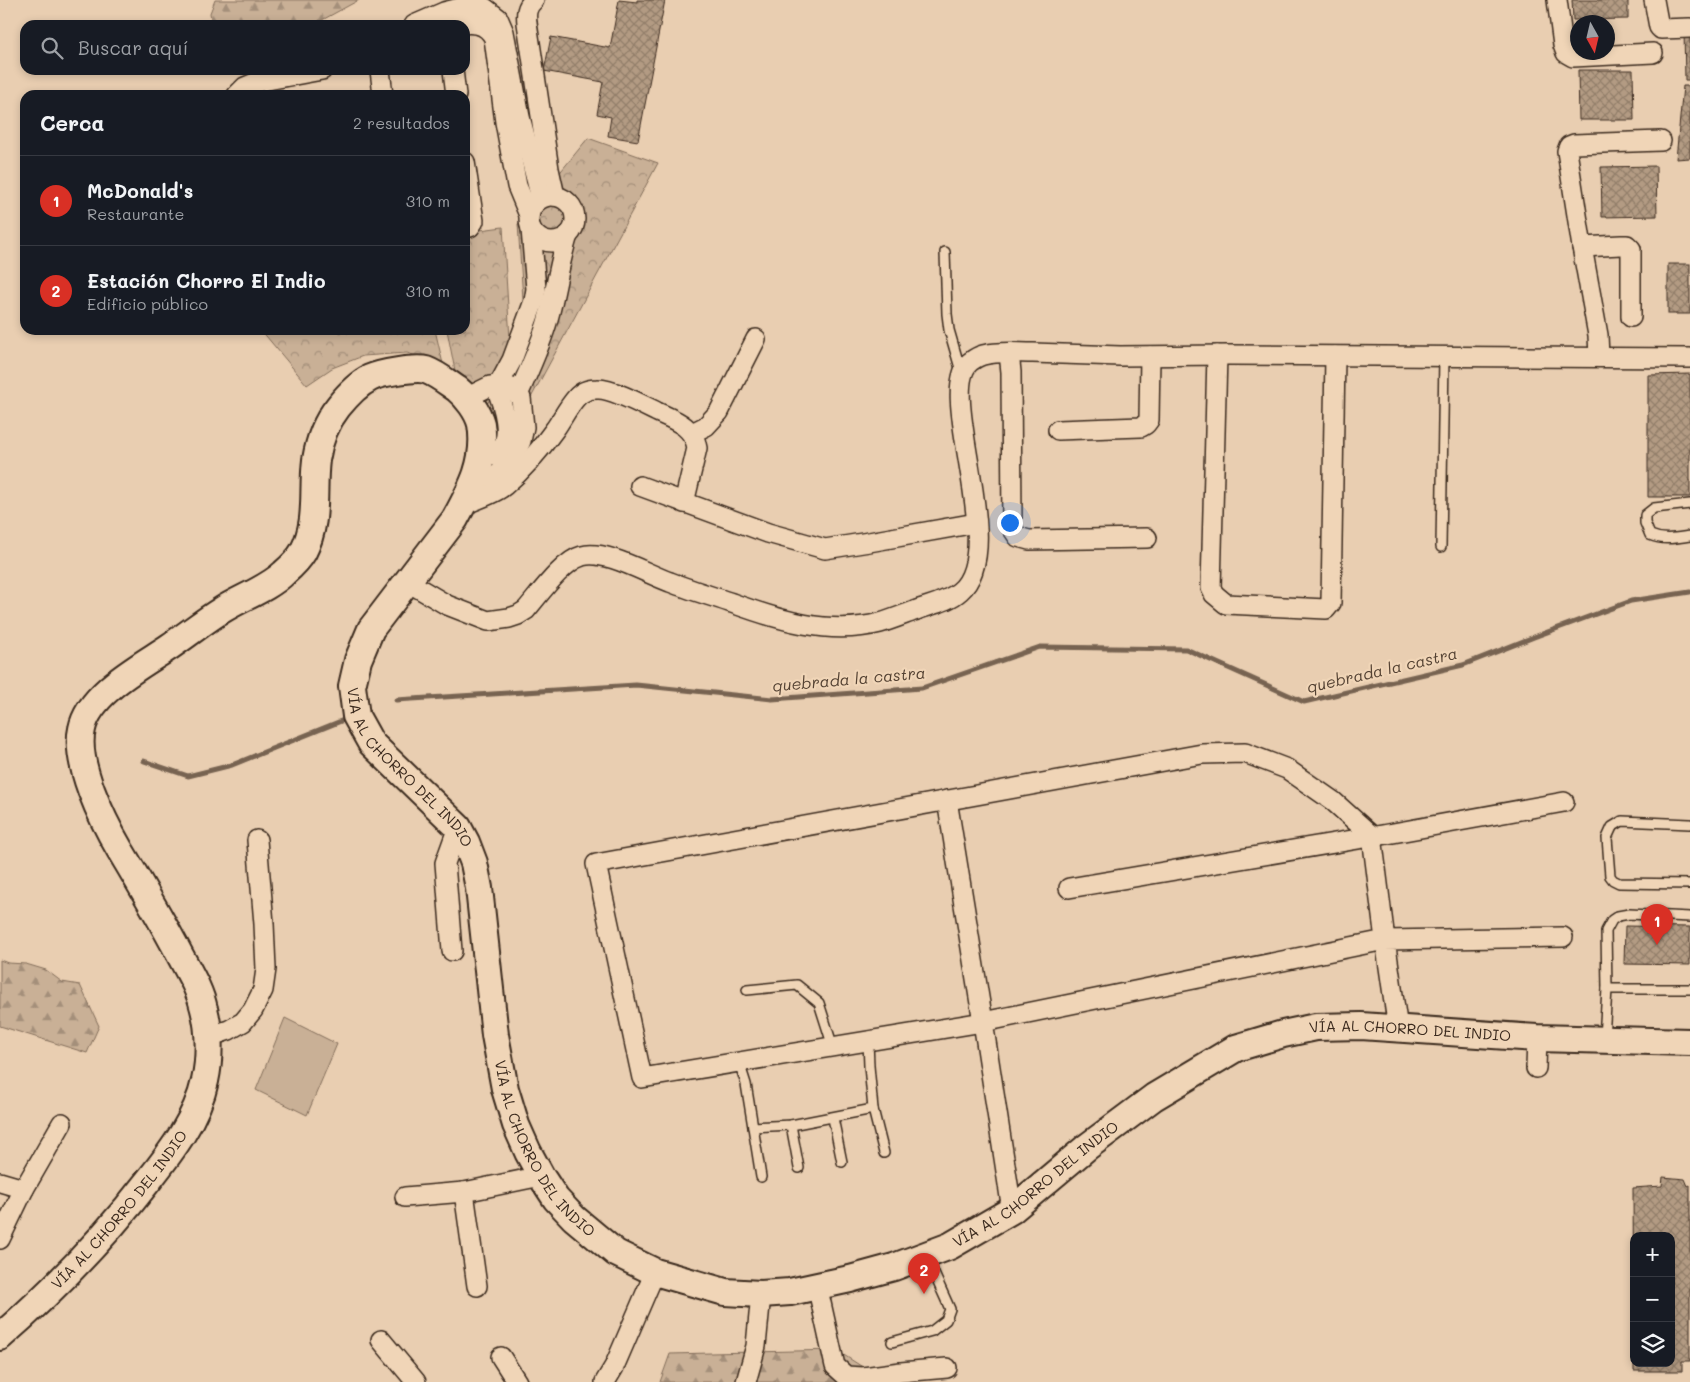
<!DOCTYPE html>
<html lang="es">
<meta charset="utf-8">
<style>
body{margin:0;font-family:Mali,sans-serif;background:#242831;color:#f1f3f6}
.controls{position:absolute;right:15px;bottom:15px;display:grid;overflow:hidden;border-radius:10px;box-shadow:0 2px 8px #0003}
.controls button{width:45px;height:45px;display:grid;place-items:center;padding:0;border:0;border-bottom:1px solid #363941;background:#171b24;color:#f1f3f6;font:25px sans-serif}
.compass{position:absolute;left:1570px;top:15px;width:45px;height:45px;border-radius:50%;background:#171b24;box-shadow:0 2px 8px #0003;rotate:172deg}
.you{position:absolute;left:1009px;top:522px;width:18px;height:18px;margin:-12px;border:4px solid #fff;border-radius:50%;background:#1a73e8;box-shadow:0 0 0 8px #1a73e833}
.badge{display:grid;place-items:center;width:32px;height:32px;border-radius:50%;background:#d93025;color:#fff;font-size:16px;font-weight:700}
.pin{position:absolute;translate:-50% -41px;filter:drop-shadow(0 1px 2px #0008)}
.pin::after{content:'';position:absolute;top:26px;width:18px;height:15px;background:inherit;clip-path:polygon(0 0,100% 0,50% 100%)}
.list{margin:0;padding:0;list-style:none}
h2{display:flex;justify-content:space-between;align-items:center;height:65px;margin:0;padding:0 20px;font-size:21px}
h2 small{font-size:16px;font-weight:400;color:#9ea1a6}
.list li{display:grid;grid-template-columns:32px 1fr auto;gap:15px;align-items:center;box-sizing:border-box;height:90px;padding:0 20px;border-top:1px solid #363941}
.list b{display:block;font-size:19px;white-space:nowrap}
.list p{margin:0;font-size:16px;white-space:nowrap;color:#9ea1a6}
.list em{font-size:16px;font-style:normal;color:#9ea1a6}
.icon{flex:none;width:28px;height:28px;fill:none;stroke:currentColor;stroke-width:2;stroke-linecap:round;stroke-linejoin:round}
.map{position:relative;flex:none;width:1690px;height:1382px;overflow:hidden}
.search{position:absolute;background:#171b24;box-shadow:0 2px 8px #0003;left:20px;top:20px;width:450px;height:55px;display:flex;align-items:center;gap:12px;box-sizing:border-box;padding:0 18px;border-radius:15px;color:#9ea1a6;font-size:19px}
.panel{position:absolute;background:#171b24;box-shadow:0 2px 8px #0003;left:20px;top:90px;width:450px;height:245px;border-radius:15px}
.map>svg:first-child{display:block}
.grass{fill:#c9b096;stroke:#826d5a}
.forest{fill:url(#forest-firs);stroke:#826d5a}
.park{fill:url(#park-crowns);stroke:#826d5a}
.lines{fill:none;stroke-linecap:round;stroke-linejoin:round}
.stream{stroke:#776351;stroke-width:5}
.building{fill:url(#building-cross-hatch);stroke:#3b2a1e;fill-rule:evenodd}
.lane-casing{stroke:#3b2a1e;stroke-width:12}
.street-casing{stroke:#3b2a1e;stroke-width:22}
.secondary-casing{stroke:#3b2a1e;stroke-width:30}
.lane{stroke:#f0d5b7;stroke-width:9}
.street{stroke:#f0d5b7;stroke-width:19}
.secondary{stroke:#f0d5b7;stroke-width:26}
.labels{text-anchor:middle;stroke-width:4.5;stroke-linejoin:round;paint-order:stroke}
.street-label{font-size:15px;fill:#3b2a1e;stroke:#f0d5b7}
.water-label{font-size:16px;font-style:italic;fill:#544233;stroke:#f0d5b7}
</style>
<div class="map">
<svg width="1690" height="1382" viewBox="0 0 1690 1382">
<defs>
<pattern id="forest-firs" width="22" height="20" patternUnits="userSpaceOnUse" patternTransform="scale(1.25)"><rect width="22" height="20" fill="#c9b096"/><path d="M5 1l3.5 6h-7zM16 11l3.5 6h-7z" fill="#a48f7a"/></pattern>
<pattern id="park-crowns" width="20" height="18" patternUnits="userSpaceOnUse" patternTransform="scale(1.25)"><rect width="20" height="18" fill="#c9b096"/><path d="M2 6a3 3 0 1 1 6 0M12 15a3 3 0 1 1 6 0" fill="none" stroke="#a48f7a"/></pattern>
<pattern id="building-cross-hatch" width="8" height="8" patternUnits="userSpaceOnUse" patternTransform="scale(1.25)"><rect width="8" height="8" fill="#b39b83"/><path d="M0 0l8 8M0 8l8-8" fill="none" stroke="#937f6b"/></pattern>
</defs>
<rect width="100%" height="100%" fill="#e9ceb1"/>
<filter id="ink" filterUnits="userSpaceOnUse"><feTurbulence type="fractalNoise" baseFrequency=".02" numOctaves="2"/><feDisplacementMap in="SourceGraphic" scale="10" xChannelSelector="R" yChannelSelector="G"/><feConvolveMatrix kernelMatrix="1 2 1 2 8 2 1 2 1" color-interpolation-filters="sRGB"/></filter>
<g filter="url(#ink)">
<path class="grass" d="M285 1018 337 1044 307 1115 256 1090Z"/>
<g class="forest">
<path d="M215 0H359L313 25H212L210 13Z"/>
<path d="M0 960 8 963 26 964 46 970 62 982 80 985 99 1026 87 1053 0 1026Z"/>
<path d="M836 1350 886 1382H660L670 1354Z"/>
</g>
<g class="park">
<path d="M588 138 658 163 500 455 493 436 527 360 518 224Z"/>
<path d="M503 227 511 355 482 415 458 386 447 330H465V232Z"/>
<path d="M261 330H435L443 364 407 353 363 356 332 368 307 385Z"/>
</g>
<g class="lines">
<g class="stream">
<path d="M396 700 636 685 772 699 922 688 1040 647 1186 649 1304 702 1463 665 1534 637 1631 601 1690 592"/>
<path d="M144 761 188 776 232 765 346 719"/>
</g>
</g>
<g class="building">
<path d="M619 0 637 2V0H665L638 141 608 136 611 117 597 114 603 82 544 71 551 37 610 48Z"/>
<path d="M1572 0H1628V19L1573 20Z"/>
<path d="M1684 31H1690V80H1685Z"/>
<path d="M1578 70H1633L1634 120H1579Z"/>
<path d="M1683 86H1690V158L1676 159Z"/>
<path d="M1656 166 1657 216 1602 217 1601 167Z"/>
<rect x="1668" y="264" width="22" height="50"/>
<path d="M1690 374V497H1648V375Z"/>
<path d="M1625 926 1690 927V965L1624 964Z"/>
<path d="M1663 1177 1685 1179 1688 1186 1690 1185V1361H1682V1371H1634L1633 1188 1662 1186ZM1634 1236H1671V1363H1634Z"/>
</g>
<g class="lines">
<g class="lane-casing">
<g id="lane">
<path d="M945 252 947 314 949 330 962 375"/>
<path d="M1690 504 1654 508 1645 515V523L1650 535C1664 541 1676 538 1690 536"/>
<path d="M1441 547 1444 357"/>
<path d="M1690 824 1622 821 1612 827 1607 838 1610 876 1613 880 1619 883 1690 884"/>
<path d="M1607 989H1690"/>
<path d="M747 990 797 985 819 1003 833 1047"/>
<path d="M1604 1038 1607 989 1606 931 1612 920 1618 916 1629 914 1690 917"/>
<path d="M739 1062 746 1084 753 1127 791 1125 873 1109 869 1066 868 1041"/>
<path d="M873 1109 884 1153"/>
<path d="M833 1118 842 1162"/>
<path d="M791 1125 799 1168"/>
<path d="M753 1127 761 1177"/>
<path d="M892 1342 932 1331 946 1320 950 1309 927 1258"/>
</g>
</g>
<g class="street-casing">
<g id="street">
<path d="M534 0C526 7 526 14 527 23L549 169 555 196"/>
<path d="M1557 0 1563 45 1566 53 1573 57 1653 53"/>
<path d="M1654 0 1659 27 1661 29 1690 28"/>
<path d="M414 25 444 12 464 7 485 8 498 18 504 32 520 117 541 198"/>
<path d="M452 25C469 23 485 20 494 38L505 122 517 186 529 215"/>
<path d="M380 70 383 95"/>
<path d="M453 70 456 95"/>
<path d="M237 95 245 87 257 82 322 70"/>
<path d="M465 162 474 221 470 227 465 228"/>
<circle cx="552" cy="219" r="23"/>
<path d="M1582 247 1621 245H1627L1631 249V317"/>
<path d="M1009 353 1011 372 1012 528 1018 537 1029 540 1147 538"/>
<path d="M1217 355 1211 588 1214 594 1226 604 1326 609 1331 603 1335 356"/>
<path d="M1599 357 1598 335 1582 247 1567 151 1569 146 1574 144 1661 141"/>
<path d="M498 386 512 360 534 301 536 289 531 229"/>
<path d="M518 395C529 370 541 345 548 319 556 291 559 263 568 235"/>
<path d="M466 398 490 386H506L512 388 521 398 524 427 521 441 511 462 493 479H489"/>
<path d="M1058 430 1141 427 1146 424 1149 420 1150 356"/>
<path d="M692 433 706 426 719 412 756 339"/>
<path d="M481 458C485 457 493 456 496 454 516 440 502 402 495 385"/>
<path d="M640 486 768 533 825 549 869 542 976 523"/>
<path d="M463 505C475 500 495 494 504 486 524 469 540 450 555 429 562 419 568 407 576 398 581 392 589 389 597 389 611 388 643 405 657 412 674 420 694 426 697 448L684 503"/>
<path d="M408 582 447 605 488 621 509 618 518 615 526 610C539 595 563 561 582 556 605 549 647 574 670 582 691 590 711 596 732 603 779 620 829 636 880 623 891 620 903 615 914 611 929 605 948 602 960 591 1009 549 935 392 970 362 974 359 979 356 983 355 999 351 1017 353 1033 353 1062 354 1091 355 1120 356 1156 356 1192 355 1228 355 1382 357 1536 356 1690 358"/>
<path d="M947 800 983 1022 1012 1210"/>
<path d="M1069 888 1382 835 1564 802"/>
<path d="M452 951 445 863 458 827"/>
<path d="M1398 1029 1385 940 1372 836 1333 801 1287 769 1245 753 1202 754 596 864 642 1078 983 1022 1385 940 1563 937"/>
<path d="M208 1037 229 1030 243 1022 253 1010 263 990 266 969 264 924 257 840"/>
<path d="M1536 1068 1537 1038"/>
<path d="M0 1182 24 1189 0 1239"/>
<path d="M24 1189 62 1123"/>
<path d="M464 1192 477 1286"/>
<path d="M405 1197 464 1192 541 1176"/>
<path d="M817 1285 835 1366 846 1376 863 1377 901 1372 947 1368"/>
<path d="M381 1340 416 1382"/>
<path d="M501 1357 517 1382"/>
<path d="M605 1382 614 1367 655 1272"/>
<path d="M746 1382 756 1346 761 1294"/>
</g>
</g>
<g class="secondary-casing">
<g id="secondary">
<path id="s1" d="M0 1337C54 1290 105 1237 149 1180 172 1151 197 1118 205 1081 210 1059 210 1031 204 1009 200 990 190 974 181 957 162 921 141 885 120 850 103 821 74 763 82 729 89 693 141 666 169 647 187 635 204 621 222 610 241 598 269 588 284 573 291 567 299 559 303 552 319 521 312 492 316 460 319 441 326 422 338 407 346 397 358 384 370 378 380 373 416 367 426 370 437 374 448 383 457 389 467 397 478 412 481 424 487 461 472 488 455 519L371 629 358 660 352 686 356 716 371 743 458 827 466 842 474 863 479 888 495 1035 505 1089 516 1125 528 1152 541 1176 556 1199 574 1218 616 1253 655 1272 725 1292 761 1294 790 1292 850 1279 894 1267 950 1246 1012 1210 1087 1147 1154 1097 1236 1048 1283 1034 1316 1027 1361 1026 1537 1038 1690 1042"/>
</g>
</g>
<use href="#lane" class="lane"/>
<use href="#street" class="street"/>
<use href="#secondary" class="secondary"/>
</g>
</g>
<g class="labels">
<g class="street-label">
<text dy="5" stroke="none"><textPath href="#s1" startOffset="1735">VÍA AL CHORRO DEL INDIO</textPath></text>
<text dy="5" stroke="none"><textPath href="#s1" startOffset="3159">VÍA AL CHORRO DEL INDIO</textPath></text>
<text dy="5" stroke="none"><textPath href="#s1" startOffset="2154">VÍA AL CHORRO DEL INDIO</textPath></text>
<text dy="5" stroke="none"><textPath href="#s1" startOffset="2739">VÍA AL CHORRO DEL INDIO</textPath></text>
<text dy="5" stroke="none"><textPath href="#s1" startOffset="175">VÍA AL CHORRO DEL INDIO</textPath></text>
</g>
<g class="water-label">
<text transform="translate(1382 670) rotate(-13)" y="6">quebrada la castra</text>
<text transform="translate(849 679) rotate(-5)" y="6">quebrada la castra</text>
</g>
</g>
</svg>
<div class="controls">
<button>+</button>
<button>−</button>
<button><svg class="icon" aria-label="layers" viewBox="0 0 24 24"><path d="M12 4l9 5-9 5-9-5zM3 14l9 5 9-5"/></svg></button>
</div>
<svg class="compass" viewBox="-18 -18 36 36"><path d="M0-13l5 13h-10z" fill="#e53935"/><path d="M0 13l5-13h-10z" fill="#9ea1a6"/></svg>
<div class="you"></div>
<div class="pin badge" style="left:1657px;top:945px">1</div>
<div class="pin badge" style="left:924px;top:1294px">2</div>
<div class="search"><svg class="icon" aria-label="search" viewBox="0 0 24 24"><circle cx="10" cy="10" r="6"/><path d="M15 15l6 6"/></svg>Buscar aquí</div>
<section class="panel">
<h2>Cerca<small>2 resultados</small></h2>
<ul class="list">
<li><span class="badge">1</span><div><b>McDonald's</b><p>Restaurante</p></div><em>310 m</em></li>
<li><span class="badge">2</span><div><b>Estación Chorro El Indio</b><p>Edificio público</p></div><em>310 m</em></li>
</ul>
</section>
</div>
